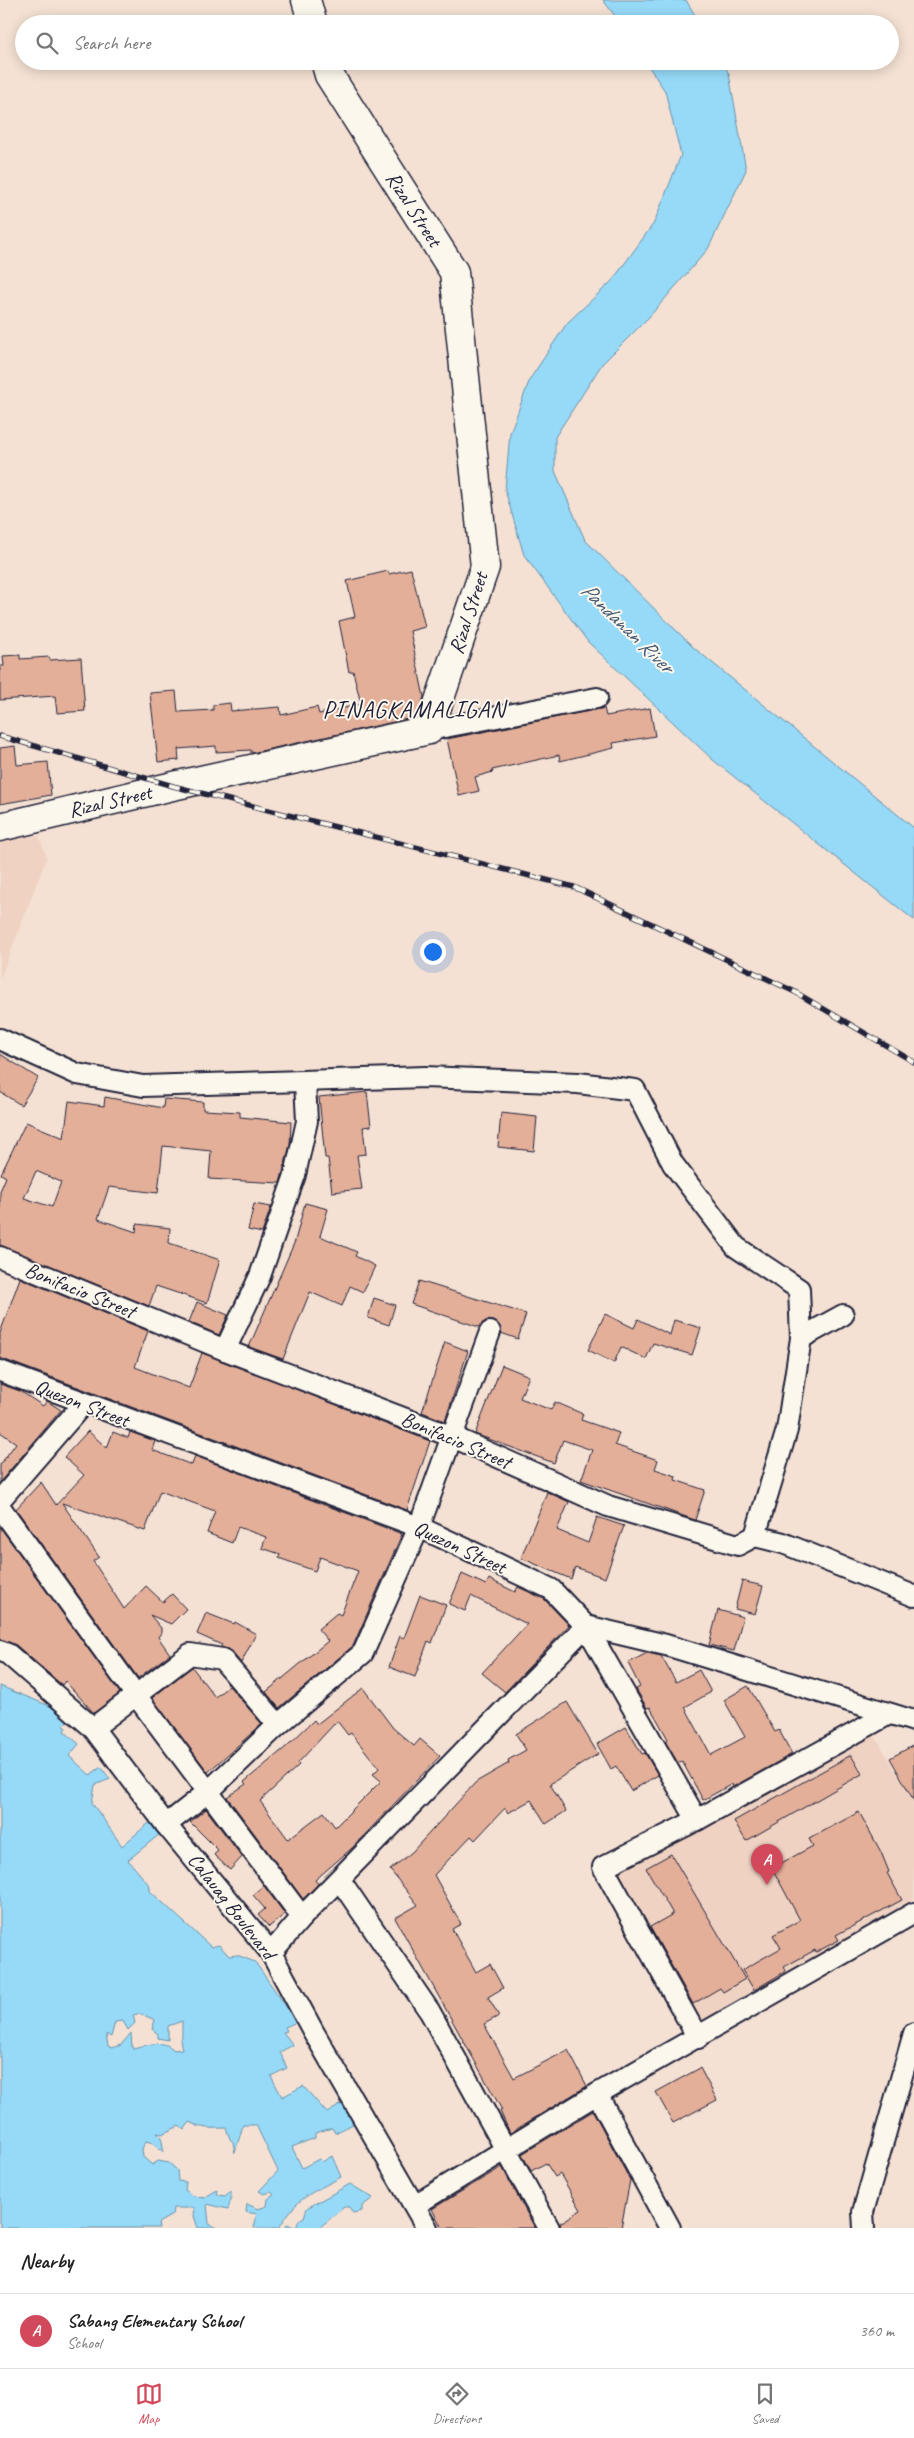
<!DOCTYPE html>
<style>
body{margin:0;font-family:Caveat,sans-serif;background:#f2f2f2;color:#222}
.you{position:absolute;left:432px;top:951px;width:18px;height:18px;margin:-12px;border:4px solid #fff;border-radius:50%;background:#1a73e8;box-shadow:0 0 0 8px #1a73e833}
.badge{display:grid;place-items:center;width:32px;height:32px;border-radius:50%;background:#d1495b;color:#fff;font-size:16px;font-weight:700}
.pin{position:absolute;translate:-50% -41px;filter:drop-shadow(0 1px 2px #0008)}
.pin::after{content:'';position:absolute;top:26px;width:18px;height:15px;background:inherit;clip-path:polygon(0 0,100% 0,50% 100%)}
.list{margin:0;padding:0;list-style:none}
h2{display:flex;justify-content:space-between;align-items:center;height:65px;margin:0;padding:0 20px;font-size:21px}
h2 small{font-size:16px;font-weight:400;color:#767676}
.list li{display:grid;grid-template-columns:32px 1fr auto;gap:15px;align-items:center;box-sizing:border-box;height:75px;padding:0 20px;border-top:1px solid #e0e0e0}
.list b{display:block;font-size:19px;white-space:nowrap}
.list p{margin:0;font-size:16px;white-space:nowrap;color:#767676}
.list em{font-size:16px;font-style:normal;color:#767676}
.icon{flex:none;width:28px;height:28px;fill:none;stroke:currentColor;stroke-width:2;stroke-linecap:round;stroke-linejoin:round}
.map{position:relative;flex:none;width:914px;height:2228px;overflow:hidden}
.search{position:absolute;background:#fff;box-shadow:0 2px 12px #0003;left:15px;right:15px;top:15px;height:55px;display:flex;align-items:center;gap:12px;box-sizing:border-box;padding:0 18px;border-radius:28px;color:#767676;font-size:19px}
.sheet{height:140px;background:#fff}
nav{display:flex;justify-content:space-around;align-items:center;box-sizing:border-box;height:70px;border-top:1px solid #e0e0e0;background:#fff;font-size:14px;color:#767676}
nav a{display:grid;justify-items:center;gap:2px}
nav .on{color:#d1495b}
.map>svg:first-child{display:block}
.built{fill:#efd2c2}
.water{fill:#96daf8;stroke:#6890ac;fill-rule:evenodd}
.building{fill:#e4af99;stroke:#22223b;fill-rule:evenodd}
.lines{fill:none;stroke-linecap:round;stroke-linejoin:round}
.street-casing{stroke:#22223b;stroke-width:24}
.secondary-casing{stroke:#22223b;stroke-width:31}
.street{stroke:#fbf7ec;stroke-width:20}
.secondary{stroke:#fbf7ec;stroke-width:28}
.rail-casing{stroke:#22223b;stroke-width:5.5}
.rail{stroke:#fbf7ec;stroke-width:4;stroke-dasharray:11;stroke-linecap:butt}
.labels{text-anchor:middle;stroke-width:4;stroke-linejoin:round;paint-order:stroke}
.street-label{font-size:21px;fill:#22223b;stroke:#fbf7ec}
.water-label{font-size:22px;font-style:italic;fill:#455974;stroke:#fbf7ec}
.quarter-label{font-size:24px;letter-spacing:1px;fill:#22223b;stroke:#fbf7ec}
</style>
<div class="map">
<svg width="914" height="2228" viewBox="0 0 914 2228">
<rect width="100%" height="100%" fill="#f4e1d3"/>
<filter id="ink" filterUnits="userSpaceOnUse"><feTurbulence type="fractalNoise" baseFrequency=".02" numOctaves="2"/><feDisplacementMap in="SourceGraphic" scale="10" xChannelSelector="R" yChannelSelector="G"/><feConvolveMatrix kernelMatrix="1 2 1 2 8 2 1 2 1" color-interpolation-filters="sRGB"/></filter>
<g filter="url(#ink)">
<g class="built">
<path d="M39 836 47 857 0 979V839Z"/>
<path d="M874 1734 914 1803V1899L701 2026 612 1871Z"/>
</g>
<g class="water">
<path d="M603 0H686L700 24H621Z"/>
<path d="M645 61H722L729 74 746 170 708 249 649 317 602 364 555 437V471L585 540 693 647 914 828V920L713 760 588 642 524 555 505 490 510 433 530 379 567 323 612 281 654 223 681 155 665 91Z"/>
<path d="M0 1686 72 1715 63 1726 66 1728 64 1731 79 1744 69 1756 90 1775 101 1767 110 1779 95 1785 92 1803 122 1846 156 1817 160 1834 128 1860 150 1886V1891L211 1947 219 1945 229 1956 237 1955 255 1962 297 2022 285 2027 287 2031 283 2032 293 2045 280 2052 287 2068 271 2076 282 2097 303 2086 327 2113 350 2099 355 2123 335 2133 332 2128 315 2133V2138L292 2147 302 2168 319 2159 322 2162 332 2156 341 2177C310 2194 298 2196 279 2228H254L257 2214 246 2212 247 2204 258 2209 267 2206 268 2199 274 2195 271 2192 264 2194 259 2191 278 2171 256 2125H243L235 2153 233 2142 230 2139 226 2128C212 2128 203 2130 190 2122L184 2130 179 2126 162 2134 157 2133 161 2137 164 2152 153 2143 146 2141 142 2149 143 2157 152 2165 158 2161 169 2163 177 2170 178 2181 186 2182 185 2190 193 2196 204 2198 217 2190 218 2195 225 2196 231 2191V2199L228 2209 207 2204 209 2224 217 2228H198L194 2216 195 2208H173L172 2215 158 2223 159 2228H0ZM141 2014 155 2020 152 2029 158 2034V2038L168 2040V2026L182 2021V2037L180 2040 182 2049 174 2050C162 2038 147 2046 132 2048L131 2033 121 2045 112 2048 108 2046 106 2034 111 2037 115 2022 123 2021 128 2030 135 2023 133 2015Z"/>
<path d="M350 2184 373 2198 362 2206V2211L353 2213 349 2207H344L319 2228H286L287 2224 296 2228 299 2220 304 2217 307 2208Z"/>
</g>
<g class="building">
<path d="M411 569 425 627 410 631 424 697 417 717 251 753V750L216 752V746L178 749 179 760 158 762 150 693 176 691 178 712 213 710V705L230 703 231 711 280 707 281 715 317 707 319 714 361 704 353 671 349 672 339 621 355 617 347 581 388 571 389 574Z"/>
<path d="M20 655V659L49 657 50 660 81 658 85 711 57 713 55 696 0 700V666H4L3 656Z"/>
<path d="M604 708 606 716 650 708 655 736 613 743 614 748 560 761 559 755 492 770 493 772 475 777 479 791 459 796 447 739Z"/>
<path d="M15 746 17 765 48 762 51 795 0 804V748Z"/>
<path d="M0 1054 38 1078 21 1105 0 1092Z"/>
<path d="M367 1092 371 1126 363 1127 366 1154 357 1155 362 1189 332 1192 328 1158H325L319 1097Z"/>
<path d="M105 1097 163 1108 164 1099 203 1102V1110L240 1112V1117L291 1122 290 1145 280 1183 209 1179 211 1151 163 1146 158 1193 109 1187 98 1219 136 1232 137 1224 170 1228 169 1243 220 1260 207 1303 156 1286 149 1306 0 1245V1191L6 1177 1 1174 26 1122 64 1138 69 1101 104 1106ZM36 1171 61 1182 52 1207 24 1198Z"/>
<path d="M501 1113 537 1117 534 1151 498 1147Z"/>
<path d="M305 1203 328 1209 320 1236 357 1252 355 1256 375 1266 363 1292 350 1286 342 1306 310 1292 283 1359 249 1347 295 1241Z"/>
<path d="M254 1204 271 1207 262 1233 248 1230Z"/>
<path d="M20 1278 148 1331 135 1367 189 1388 202 1353 430 1441 407 1510 0 1358V1333Z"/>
<path d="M419 1281 526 1314 518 1339 501 1333 499 1325 494 1321 487 1320 479 1327 411 1304Z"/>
<path d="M374 1298 395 1305 389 1325 368 1318Z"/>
<path d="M197 1302 228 1315 219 1335 189 1322Z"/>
<path d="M605 1314 634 1328 638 1319 670 1335 674 1320 701 1328 692 1355 653 1343 646 1359 621 1347 614 1363 588 1350Z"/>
<path d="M445 1342 468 1351 445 1421 422 1412Z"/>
<path d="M502 1365 529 1376 520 1398 551 1410 555 1402 583 1414 581 1420 619 1433 615 1445 658 1460 655 1469 676 1476 675 1480 705 1490 695 1520 581 1480 592 1450 563 1440 554 1463 475 1434Z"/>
<path d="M0 1384 20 1391 43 1406 47 1401 61 1410 0 1482V1465L16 1443 0 1432Z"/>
<path d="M88 1431 107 1448 113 1432 128 1438 130 1432 155 1441 152 1450 192 1465 195 1456 402 1534 353 1646 279 1708 266 1692 328 1641 318 1629 337 1613 341 1615 358 1571 320 1557 315 1571 279 1558 280 1554 262 1548 266 1537 238 1527 232 1543 207 1533 215 1511 160 1491 145 1531 62 1503 99 1557 93 1561 124 1609 146 1586 163 1602 172 1594 186 1609 171 1624 150 1615 161 1628V1633L158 1637 170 1654 138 1678 16 1509 41 1482 56 1505 84 1475 64 1457Z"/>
<path d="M547 1492 569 1502 557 1530 588 1543 597 1517 624 1526 605 1578 575 1567 571 1579 521 1558Z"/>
<path d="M0 1527 120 1693 94 1713 65 1681 62 1685 16 1645 0 1639Z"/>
<path d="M462 1574 486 1585 489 1579 515 1592 518 1587 544 1599 569 1625 505 1692 482 1673 527 1624 471 1596 465 1611 449 1604Z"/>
<path d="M742 1581 763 1586 755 1614 735 1609Z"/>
<path d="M420 1595 446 1605 432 1643 428 1641 415 1677 389 1667 400 1636 404 1638Z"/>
<path d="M718 1610 743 1617 734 1651 709 1645Z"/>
<path d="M206 1613 234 1624 235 1622 256 1634 241 1663 231 1651 221 1647 222 1645 197 1634Z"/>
<path d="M647 1653 661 1656 676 1682 699 1670 711 1692 685 1707 711 1755 745 1737 724 1700 748 1686 775 1732 779 1730 792 1754 733 1787 732 1784 703 1800 682 1761 678 1763 665 1741 668 1739 650 1707 647 1708 636 1689 640 1687 628 1663Z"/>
<path d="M192 1667 215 1697 229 1686 262 1724 208 1772 152 1698Z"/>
<path d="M363 1688 393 1728 414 1746 420 1739 440 1756 352 1848 315 1880 318 1884 303 1899 227 1797 246 1784 244 1782 286 1747 314 1720 317 1724ZM337 1721 348 1735 351 1733 379 1768 373 1774 381 1781 335 1827 324 1812 288 1839 260 1801 299 1765 298 1763Z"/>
<path d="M567 1702 598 1754 550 1784 566 1811 546 1824 531 1800 508 1813 505 1808 475 1840 471 1836 434 1875 461 1924 452 1929 476 1972 490 1964 503 1988 488 1997 499 2016 484 2024 514 2078 568 2050 587 2086 510 2133 500 2111 502 2110 395 1918 418 1905 390 1870 412 1852 476 1782 509 1763 508 1760 526 1750 516 1734Z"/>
<path d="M626 1727 642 1754 645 1753 658 1775 631 1791 616 1766 611 1769 597 1744Z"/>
<path d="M914 1745V1801L890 1758Z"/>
<path d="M851 1755 862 1774 746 1841 734 1821Z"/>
<path d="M206 1809 242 1857 230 1870 214 1855 218 1850 190 1822Z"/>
<path d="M859 1812 881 1852 889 1872 887 1873 902 1900 836 1935 839 1940 816 1952 815 1950 784 1967 786 1971 754 1990 742 1970 781 1948 773 1935 800 1920 772 1868 813 1846 809 1839Z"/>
<path d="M671 1854 745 1979 723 1992 720 1988 693 2004 650 1927 673 1914 646 1868Z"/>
<path d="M264 1886 285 1914 269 1927 258 1915 265 1909 253 1895Z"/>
<path d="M700 2068 717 2100 673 2123 656 2092Z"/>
<path d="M593 2111 630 2180 621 2228H561L560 2223 581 2210 560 2174 555 2177 546 2163 531 2171 522 2154Z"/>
<path d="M502 2167 535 2228H442L432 2209Z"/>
</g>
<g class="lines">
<g class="street-casing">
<g id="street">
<path d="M429 730 597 698"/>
<path d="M0 1039 77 1074 143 1086 425 1077 578 1083 635 1090 673 1164 736 1247 799 1289 801 1338 787 1430 755 1536"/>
<path d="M0 1257 225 1350 453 1437 608 1506 738 1545 755 1536 783 1543 914 1596"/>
<path d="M801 1338 843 1315"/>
<path d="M225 1350 260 1276 295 1175 307 1121 305 1083"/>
<path d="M0 1371 419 1527 551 1589 586 1626 666 1645 914 1721"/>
<path d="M0 1500 83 1404"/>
<path d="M0 1507 135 1694 302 1917"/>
<path d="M0 1651 8 1654 93 1728 166 1825 271 1953 313 2031 427 2228"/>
<path d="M93 1728 190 1654 222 1659 278 1725"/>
<path d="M166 1825 209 1791 278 1725 363 1653 419 1527 490 1332"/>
<path d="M340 1880 430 2012 549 2228"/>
<path d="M271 1953 302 1917 586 1626 697 1820"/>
<path d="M698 2038 603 1867 697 1820 889 1714"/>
<path d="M597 2094 670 2228"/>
<path d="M415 2205 597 2094 914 1913"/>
<path d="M864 2228 863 2212 914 2033"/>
</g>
</g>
<g class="secondary-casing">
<g id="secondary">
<path d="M306 0 313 24"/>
<path d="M0 827 173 786 429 730 485 567 454 272 329 75 325 61"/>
</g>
</g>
<use href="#street" class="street"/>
<use href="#secondary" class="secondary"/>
<g class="rail-casing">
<path id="rail" d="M0 736 173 786 574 887 795 992 914 1062"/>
</g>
<use href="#rail" class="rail"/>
</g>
</g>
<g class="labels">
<g class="street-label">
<text transform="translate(414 209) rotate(57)" y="7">Rizal Street</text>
<text transform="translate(468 613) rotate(-72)" y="7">Rizal Street</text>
<text transform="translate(110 801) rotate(-13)" y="7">Rizal Street</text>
<text transform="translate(80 1290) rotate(22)" y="7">Bonifacio Street</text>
<text transform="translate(82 1403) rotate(21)" y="7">Quezon Street</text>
<text transform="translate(456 1440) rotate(23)" y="7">Bonifacio Street</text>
<text transform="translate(460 1547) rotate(25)" y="7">Quezon Street</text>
<text transform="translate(232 1906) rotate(52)" y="7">Calauag Boulevard</text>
</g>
<g class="water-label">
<text transform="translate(628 627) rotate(44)" y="8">Pandanan River</text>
</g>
<g class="quarter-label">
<text x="414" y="717">PINAGKAMALIGAN</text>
</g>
</g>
</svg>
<div class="you"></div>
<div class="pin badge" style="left:767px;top:1885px">A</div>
<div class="search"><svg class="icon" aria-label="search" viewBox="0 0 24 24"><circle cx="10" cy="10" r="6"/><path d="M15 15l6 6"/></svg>Search here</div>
</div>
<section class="sheet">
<h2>Nearby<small></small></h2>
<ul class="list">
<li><span class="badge">A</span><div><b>Sabang Elementary School</b><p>School</p></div><em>360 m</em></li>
</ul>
</section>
<nav>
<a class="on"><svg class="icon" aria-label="map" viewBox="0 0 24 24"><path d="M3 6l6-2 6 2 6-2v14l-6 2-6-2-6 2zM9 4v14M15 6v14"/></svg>Map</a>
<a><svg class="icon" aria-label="directions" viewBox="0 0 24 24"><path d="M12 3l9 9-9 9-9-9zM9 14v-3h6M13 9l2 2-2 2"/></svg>Directions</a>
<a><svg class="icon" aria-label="saved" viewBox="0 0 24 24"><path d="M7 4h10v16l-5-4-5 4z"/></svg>Saved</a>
</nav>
